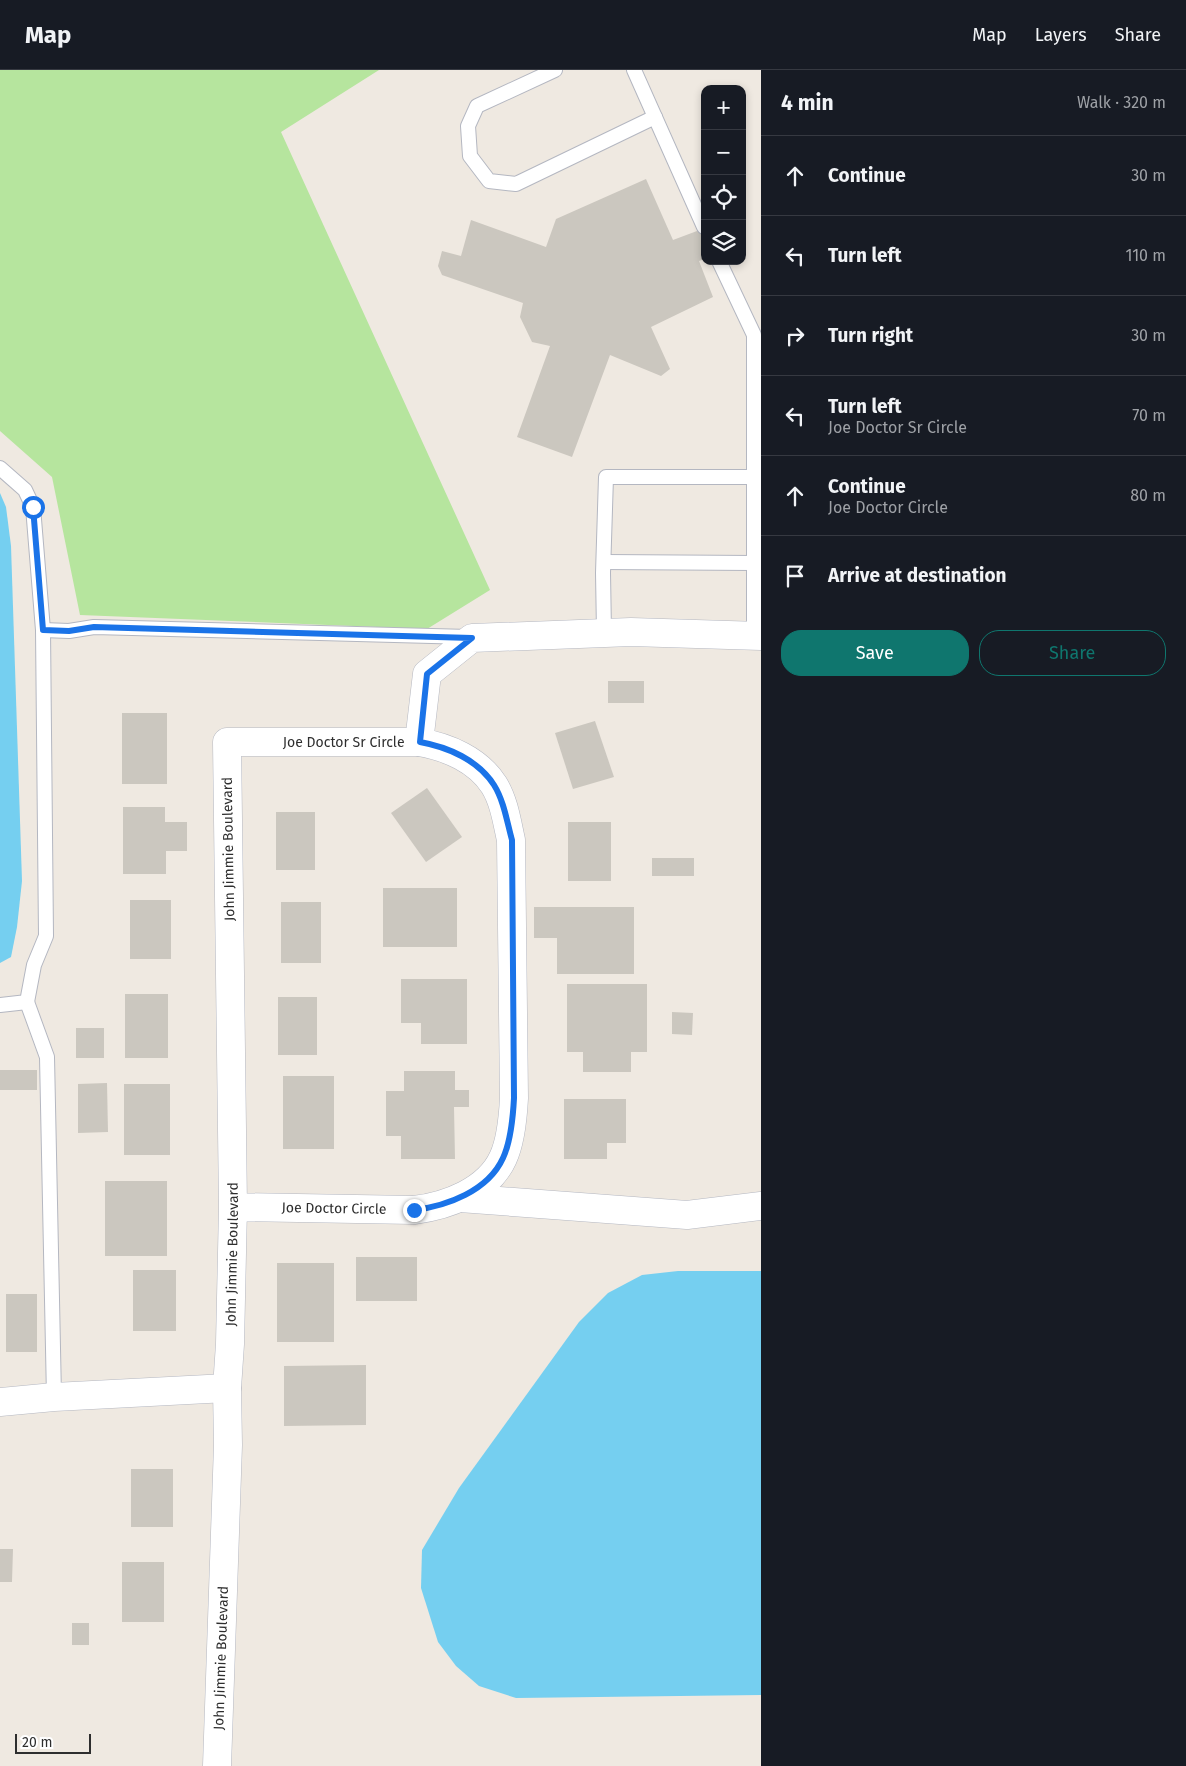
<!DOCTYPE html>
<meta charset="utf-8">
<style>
body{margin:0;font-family:"Fira Sans",sans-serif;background:#242831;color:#f1f3f6}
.controls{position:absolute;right:15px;top:15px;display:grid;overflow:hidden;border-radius:10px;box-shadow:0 2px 8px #0003}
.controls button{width:45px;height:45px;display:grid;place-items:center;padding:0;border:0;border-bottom:1px solid #363941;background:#171b24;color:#f1f3f6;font:25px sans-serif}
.scale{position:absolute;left:15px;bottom:12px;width:76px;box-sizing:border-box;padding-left:5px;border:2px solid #2e2e2e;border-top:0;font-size:14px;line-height:18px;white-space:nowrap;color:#2e2e2e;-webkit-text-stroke:4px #fff;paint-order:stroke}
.stop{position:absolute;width:15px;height:15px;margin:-11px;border:4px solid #1a73e8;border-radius:50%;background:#fff}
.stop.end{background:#1a73e8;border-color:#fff;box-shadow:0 1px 5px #0008}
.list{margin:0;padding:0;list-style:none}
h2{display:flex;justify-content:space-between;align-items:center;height:65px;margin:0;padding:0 20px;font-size:21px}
h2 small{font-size:16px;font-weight:400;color:#9ea1a6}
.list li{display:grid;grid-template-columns:32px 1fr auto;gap:15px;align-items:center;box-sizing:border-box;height:80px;padding:0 20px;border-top:1px solid #363941}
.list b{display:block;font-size:19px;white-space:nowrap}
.list p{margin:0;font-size:16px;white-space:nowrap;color:#9ea1a6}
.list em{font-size:16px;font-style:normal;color:#9ea1a6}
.actions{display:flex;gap:10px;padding:15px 20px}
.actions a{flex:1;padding:11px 0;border:1px solid #0f766e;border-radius:20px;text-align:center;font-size:18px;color:#0f766e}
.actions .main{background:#0f766e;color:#fff}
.icon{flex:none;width:28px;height:28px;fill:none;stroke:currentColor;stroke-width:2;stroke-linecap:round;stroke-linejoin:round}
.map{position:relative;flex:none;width:761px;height:1696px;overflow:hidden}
header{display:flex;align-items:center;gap:30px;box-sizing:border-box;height:70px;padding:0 25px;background:#171b24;border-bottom:1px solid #363941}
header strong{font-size:24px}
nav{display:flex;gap:28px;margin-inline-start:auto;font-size:18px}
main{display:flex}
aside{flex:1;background:#171b24}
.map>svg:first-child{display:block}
.green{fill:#b6e59e}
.water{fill:#75cff0}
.building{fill:#cbc7bf}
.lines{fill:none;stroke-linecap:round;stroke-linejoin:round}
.service-casing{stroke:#b4b7c1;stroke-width:16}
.minor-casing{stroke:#b4b7c1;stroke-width:29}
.service{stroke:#fff;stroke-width:14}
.minor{stroke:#fff;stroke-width:28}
.route{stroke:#1a73e8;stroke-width:6}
.labels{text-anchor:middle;stroke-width:4;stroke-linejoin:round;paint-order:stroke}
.street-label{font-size:14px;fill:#2e2e2e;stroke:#fff}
</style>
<header>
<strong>Map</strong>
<nav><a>Map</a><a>Layers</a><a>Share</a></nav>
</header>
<main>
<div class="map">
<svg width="761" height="1696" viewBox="0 0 761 1696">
<rect width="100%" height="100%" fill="#efe9e1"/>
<path class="green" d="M0 0H379L281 62 490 520 427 559 80 545 52 407 0 361Z"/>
<g class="water">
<path d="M0 423 6 437 11 476 22 811 17 857 11 887 0 893Z"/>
<path d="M678 1201H761V1625L516 1628 479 1616 456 1596 438 1572 421 1518 422 1480 459 1418 579 1252 608 1223 642 1205Z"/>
</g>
<g class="building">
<path d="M646 109 673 170 705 158V189L699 191 713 227 651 257 670 299 661 306 610 285 572 387 517 367 550 276 532 272 520 247 523 233 442 205 438 196 442 181 461 186 471 150 546 177 556 149Z"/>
<rect x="608" y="611" width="36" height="22"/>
<rect x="122" y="643" width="45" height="71"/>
<path d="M595 651 614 707 573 719 555 663Z"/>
<path d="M427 718 462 767 426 792 391 743Z"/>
<path d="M123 737H165V752H187V781H166V804H123Z"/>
<rect x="276" y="742" width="39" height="58"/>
<rect x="568" y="752" width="43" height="59"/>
<rect x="652" y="788" width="42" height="18"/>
<rect x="383" y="818" width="74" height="59"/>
<rect x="130" y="830" width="41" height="59"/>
<rect x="281" y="832" width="40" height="61"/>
<path d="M534 837H634V904H557V868H534Z"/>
<path d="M401 909H467V974H421V953H401Z"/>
<path d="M567 914H647V982H631V1002H583V982H567Z"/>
<rect x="125" y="924" width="43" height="64"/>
<rect x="278" y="927" width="39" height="58"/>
<path d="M672 942 693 943 692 965 672 964Z"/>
<rect x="76" y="958" width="28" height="30"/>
<rect x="0" y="1000" width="37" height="20"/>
<path d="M404 1001H455V1020H469V1037H454L455 1089H401V1066H386V1021H404Z"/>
<rect x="283" y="1006" width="51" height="73"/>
<path d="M107 1013 108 1062 78 1063V1014Z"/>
<rect x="124" y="1014" width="46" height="71"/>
<path d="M564 1029H626V1073H607V1089H564Z"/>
<rect x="105" y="1111" width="62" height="75"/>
<rect x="356" y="1187" width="61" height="44"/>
<rect x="277" y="1193" width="57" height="79"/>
<rect x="133" y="1200" width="43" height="61"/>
<rect x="6" y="1224" width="31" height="58"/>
<path d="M366 1295V1355L284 1356V1296Z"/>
<rect x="131" y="1399" width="42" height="58"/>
<path d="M0 1479H13L12 1512H0Z"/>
<rect x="122" y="1492" width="42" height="60"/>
<rect x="72" y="1553" width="17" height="22"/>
</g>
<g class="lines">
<g class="service-casing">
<g id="service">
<path d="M555 0 477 36 468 56 470 86 489 111 516 114 655 47"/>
<path d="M634 0 704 157"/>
<path d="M719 191 754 265V565"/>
<path d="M0 398 25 420 33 437 43 560 46 866 34 895 27 932 0 935"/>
<path d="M604 492 753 493"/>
<path d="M43 560 69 561 94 557 469 567"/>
<path d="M604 562 603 503 606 407H753"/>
<path d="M27 932 47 987 54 1327"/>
</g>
</g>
<g class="minor-casing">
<g id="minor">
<path d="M419 672 427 604 472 568 631 562 761 566"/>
<path d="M460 1128 687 1145 761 1136"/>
<path d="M0 1332 54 1327 227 1318"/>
<path id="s1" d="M217 1696 228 1375 227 1318 230 1274 233 1137 227 672H419C448 677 478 690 494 715 504 731 507 752 511 770L514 1028C513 1047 511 1071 503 1088 488 1121 447 1136 414 1140L233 1137"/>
</g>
</g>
<use href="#service" class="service"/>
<use href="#minor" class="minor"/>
</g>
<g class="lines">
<path class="route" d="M33 437 43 560 69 561 94 557 472 568 427 604 420 672C448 677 478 690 494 715 504 731 507 752 512 770L514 1028C513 1047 511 1071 503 1088 488 1121 447 1136 414 1140"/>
</g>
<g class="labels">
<g class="street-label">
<text dy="5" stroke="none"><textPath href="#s1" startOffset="1141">Joe Doctor Sr Circle</textPath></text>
<text transform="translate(228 779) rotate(-91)" y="5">John Jimmie Boulevard</text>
<text transform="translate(334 1138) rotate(1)" y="5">Joe Doctor Circle</text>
<text dy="5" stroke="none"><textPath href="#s1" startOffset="512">John Jimmie Boulevard</textPath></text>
<text dy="5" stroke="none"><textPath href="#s1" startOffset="108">John Jimmie Boulevard</textPath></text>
</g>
</g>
</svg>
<div class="controls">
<button>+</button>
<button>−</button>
<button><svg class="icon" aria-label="locate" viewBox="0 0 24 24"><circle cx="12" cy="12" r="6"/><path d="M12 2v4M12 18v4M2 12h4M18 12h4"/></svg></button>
<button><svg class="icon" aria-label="layers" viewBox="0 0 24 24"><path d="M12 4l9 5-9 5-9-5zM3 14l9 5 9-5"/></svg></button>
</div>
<div class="scale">20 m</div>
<div class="stop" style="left:33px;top:437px"></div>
<div class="stop end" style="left:414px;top:1140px"></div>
</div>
<aside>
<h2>4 min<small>Walk · 320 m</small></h2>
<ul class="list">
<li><svg class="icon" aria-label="ahead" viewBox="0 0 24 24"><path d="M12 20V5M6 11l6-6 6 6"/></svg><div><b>Continue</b></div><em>30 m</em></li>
<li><svg class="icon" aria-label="left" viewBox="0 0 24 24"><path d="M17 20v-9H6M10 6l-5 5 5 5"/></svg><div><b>Turn left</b></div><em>110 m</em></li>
<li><svg class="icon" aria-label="right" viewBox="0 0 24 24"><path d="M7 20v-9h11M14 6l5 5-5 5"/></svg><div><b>Turn right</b></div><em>30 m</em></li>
<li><svg class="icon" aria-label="left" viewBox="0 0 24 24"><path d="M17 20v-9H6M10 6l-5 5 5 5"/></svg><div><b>Turn left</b><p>Joe Doctor Sr Circle</p></div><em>70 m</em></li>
<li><svg class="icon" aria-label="ahead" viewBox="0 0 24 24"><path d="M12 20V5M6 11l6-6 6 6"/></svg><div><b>Continue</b><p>Joe Doctor Circle</p></div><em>80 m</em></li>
<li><svg class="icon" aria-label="arrive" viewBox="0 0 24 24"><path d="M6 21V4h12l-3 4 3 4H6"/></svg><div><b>Arrive at destination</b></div></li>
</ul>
<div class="actions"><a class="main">Save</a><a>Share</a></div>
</aside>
</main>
